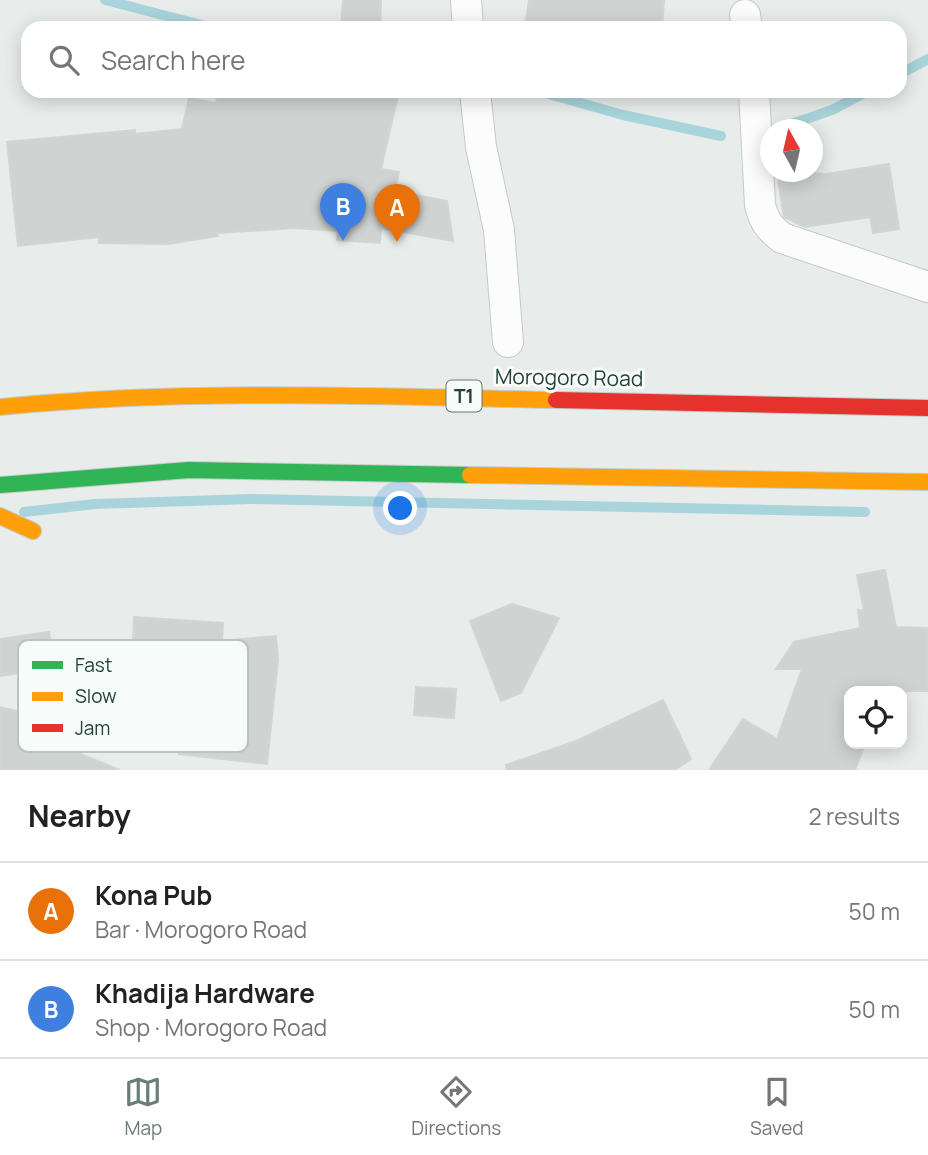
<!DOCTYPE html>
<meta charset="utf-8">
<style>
body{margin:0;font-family:Manrope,sans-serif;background:#f6f6f6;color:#222}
.controls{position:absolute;right:21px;bottom:21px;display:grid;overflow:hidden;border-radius:14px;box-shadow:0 4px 18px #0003}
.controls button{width:63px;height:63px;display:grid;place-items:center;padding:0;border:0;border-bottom:2px solid #e0e0e0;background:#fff;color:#222;font:35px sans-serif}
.compass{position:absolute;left:760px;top:119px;width:63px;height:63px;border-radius:50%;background:#fff;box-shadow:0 4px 18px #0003;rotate:352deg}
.you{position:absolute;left:401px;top:509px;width:24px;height:24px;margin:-18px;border:5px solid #fff;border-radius:50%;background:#1a73e8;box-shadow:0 0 0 10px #1a73e833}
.badge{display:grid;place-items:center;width:46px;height:46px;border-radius:50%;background:#697e78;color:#fff;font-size:23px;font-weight:700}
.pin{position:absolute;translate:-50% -58px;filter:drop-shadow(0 2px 4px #0008)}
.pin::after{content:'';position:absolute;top:37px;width:24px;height:21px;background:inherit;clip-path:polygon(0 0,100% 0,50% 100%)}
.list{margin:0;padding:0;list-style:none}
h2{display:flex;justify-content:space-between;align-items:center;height:91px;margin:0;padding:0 28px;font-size:30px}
h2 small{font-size:23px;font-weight:400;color:#767676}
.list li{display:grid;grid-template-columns:46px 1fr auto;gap:21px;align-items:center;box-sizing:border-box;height:98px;padding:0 28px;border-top:2px solid #e0e0e0}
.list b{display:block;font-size:26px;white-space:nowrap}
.list p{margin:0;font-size:23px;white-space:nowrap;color:#767676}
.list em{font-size:23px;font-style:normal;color:#767676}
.icon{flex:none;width:38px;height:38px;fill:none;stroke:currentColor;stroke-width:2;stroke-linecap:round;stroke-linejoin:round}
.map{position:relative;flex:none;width:928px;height:770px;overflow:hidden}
.search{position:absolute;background:#fff;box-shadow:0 4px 18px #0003;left:21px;right:21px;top:21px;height:77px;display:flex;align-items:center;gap:18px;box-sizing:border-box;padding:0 24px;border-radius:21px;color:#767676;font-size:26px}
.sheet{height:287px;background:#fff}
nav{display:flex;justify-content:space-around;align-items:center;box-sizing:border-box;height:98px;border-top:2px solid #e0e0e0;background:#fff;font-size:19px;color:#767676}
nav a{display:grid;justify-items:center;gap:4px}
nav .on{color:#697e78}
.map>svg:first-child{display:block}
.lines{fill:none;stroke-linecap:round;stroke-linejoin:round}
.stream{stroke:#a9d4db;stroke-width:10}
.building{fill:#cfd4d2;stroke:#d1d6d4;stroke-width:2}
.street-casing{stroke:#c5cac8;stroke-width:32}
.fast-casing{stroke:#c3ccc9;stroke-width:18}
.slow-casing{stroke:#c3ccc9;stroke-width:18}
.jam-casing{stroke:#c3ccc9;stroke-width:18}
.street{stroke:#fcfcfc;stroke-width:30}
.fast{stroke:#30b455;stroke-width:16}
.slow{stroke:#ff9f0a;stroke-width:16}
.jam{stroke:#e5322d;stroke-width:16}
.labels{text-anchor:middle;stroke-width:6;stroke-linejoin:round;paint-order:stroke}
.shield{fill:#f7fbf9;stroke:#637a73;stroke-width:2}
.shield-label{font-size:19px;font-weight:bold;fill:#24423a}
.street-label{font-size:21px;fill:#24423a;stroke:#f7fbf9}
.key{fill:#f7fbf9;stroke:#b8c4c0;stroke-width:2}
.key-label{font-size:19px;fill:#24423a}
</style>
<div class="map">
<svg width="928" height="770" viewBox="0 0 928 770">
<rect width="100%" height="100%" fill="#e8edeb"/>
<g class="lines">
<g class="stream">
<path d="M105 0 213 28"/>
<path d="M900 74 928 59"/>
<path d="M538 91 623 115 721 136"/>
<path d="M794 123 832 110 868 91"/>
<path d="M24 512 95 504 253 499 865 512"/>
</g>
</g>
<g class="building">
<path d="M343 0H381L380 28H341Z"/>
<path d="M529 0H664L662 28H525Z"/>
<path d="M218 91H399L381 169 399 172 395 191 447 201 453 241 381 228 380 243 337 240 338 231 295 228 217 233 218 236 168 244 99 243V237L18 246 7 142 135 130V134L182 129 189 98 216 103Z"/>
<path d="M889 164 899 229 873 233 870 217 805 227 784 217 777 172 826 174Z"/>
<path d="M885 570 896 627 928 628V691H849V744H865L855 770H709L743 719 777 739 802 669H776L794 642 860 628 858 610 864 611 857 575Z"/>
<path d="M512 604 559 618 521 693 501 701 470 621Z"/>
<path d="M134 617 223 623 222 641 276 636 278 660 267 764 179 754 186 693 131 692Z"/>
<path d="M49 632 54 669 0 676V639Z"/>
<path d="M416 687 456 689 454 718 414 715Z"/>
<path d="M663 700 691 759 675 770H507L506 765 576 741Z"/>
<path d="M0 707 31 715 26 732 120 770H0Z"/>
</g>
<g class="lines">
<g class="street-casing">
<g id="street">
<path d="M466 0 468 28"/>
<path d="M745 15 747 28"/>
<path d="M475 91 481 147 499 230 508 342"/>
<path d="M754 91 760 205C764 221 769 228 782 238L928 287"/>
</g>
</g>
<g class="fast-casing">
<path id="fast" d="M0 485 189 470 470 475"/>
</g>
<g class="slow-casing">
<g id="slow">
<path d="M0 407C185 389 370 396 556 400"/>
<path d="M470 475 928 482"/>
<path d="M0 516 33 531"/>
</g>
</g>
<g class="jam-casing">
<path id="jam" d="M556 400 928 408"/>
</g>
<use href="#street" class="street"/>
<use href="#fast" class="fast"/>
<use href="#slow" class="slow"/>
<use href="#jam" class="jam"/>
</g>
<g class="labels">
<rect class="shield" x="446.5" y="380.5" width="35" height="31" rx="5"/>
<g class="shield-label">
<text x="464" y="403">T1</text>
</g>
<g class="street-label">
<text transform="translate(569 378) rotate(1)" y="7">Morogoro Road</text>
</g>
</g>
<rect x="18" y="640" width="230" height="112" rx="10" class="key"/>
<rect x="32" y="661" width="31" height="8" fill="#30b455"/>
<rect x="32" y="692" width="31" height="9" fill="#ff9f0a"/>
<rect x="32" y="724" width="31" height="8" fill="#e5322d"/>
<g class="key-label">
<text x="75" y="672">Fast</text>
<text x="75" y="703">Slow</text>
<text x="75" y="735">Jam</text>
</g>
</svg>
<div class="controls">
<button><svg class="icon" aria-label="locate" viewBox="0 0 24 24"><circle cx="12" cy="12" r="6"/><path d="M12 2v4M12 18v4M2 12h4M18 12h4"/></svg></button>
</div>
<svg class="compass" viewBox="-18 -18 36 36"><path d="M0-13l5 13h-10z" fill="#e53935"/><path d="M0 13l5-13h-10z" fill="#767676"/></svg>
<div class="you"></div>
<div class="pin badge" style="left:397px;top:242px;background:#e8710a">A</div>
<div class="pin badge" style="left:343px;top:241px;background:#3f7fe0">B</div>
<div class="search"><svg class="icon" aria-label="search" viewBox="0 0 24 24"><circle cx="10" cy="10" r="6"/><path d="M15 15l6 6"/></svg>Search here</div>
</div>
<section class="sheet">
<h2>Nearby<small>2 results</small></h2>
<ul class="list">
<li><span class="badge" style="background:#e8710a">A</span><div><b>Kona Pub</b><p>Bar · Morogoro Road</p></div><em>50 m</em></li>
<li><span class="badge" style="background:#3f7fe0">B</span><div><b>Khadija Hardware</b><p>Shop · Morogoro Road</p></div><em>50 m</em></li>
</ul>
</section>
<nav>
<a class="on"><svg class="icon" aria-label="map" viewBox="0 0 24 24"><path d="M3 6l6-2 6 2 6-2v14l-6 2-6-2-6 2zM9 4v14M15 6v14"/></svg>Map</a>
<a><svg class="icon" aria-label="directions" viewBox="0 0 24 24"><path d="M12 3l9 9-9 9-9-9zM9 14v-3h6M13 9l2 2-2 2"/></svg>Directions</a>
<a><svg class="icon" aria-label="saved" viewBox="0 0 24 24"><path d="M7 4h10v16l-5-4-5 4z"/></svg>Saved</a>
</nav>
